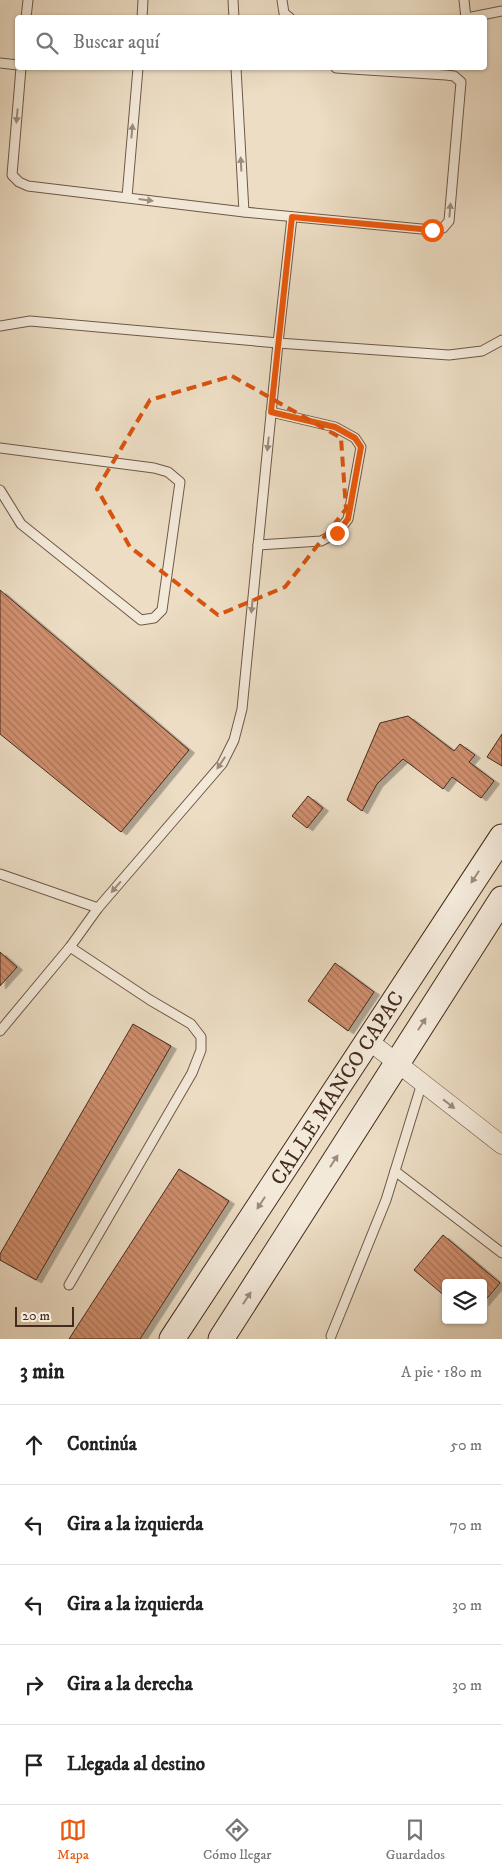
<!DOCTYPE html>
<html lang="es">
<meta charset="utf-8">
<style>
body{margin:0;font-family:"IM FELL DW Pica",serif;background:#f6f6f6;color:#222}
.controls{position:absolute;right:15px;bottom:15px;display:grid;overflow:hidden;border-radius:5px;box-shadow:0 1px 4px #0004}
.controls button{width:45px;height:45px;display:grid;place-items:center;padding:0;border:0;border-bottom:1px solid #e0e0e0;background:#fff;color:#222;font:25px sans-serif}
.scale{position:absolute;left:15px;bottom:12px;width:59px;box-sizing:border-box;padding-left:5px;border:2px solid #452b1d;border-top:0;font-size:14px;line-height:18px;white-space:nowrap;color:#452b1d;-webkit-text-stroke:4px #f3e9d9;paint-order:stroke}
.stop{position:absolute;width:15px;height:15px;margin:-11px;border:4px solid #ea580c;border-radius:50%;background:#fff}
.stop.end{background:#ea580c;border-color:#fff;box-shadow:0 1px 5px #0008}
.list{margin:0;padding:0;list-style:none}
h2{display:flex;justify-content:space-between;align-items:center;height:65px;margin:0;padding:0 20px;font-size:21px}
h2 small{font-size:16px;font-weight:400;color:#767676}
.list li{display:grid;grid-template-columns:32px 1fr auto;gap:15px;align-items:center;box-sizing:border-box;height:80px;padding:0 20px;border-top:1px solid #e0e0e0}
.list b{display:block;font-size:19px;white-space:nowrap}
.list em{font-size:16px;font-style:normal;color:#767676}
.icon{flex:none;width:28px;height:28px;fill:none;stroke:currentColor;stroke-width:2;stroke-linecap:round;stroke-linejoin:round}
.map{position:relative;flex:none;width:502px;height:1339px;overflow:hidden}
.search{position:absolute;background:#fff;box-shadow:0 1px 4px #0004;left:15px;right:15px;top:15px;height:55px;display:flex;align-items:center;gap:12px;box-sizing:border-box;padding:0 18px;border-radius:5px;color:#767676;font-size:19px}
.sheet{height:465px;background:#fff}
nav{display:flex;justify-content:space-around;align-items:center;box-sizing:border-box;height:70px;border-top:1px solid #e0e0e0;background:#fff;font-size:14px;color:#767676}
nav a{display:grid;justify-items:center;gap:2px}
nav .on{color:#ea580c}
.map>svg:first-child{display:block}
.building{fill:url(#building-back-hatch);stroke:#452b1d;filter:url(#shadow)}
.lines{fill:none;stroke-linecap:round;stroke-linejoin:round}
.service-casing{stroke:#6f5847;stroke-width:11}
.minor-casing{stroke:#6f5847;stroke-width:19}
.secondary-casing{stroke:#452b1d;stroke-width:27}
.service{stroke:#f3e9d9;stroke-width:9}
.minor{stroke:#f3e9d9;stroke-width:18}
.secondary{stroke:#f3e9d9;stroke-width:25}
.oneway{fill:#9c8a7b}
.route{stroke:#ea580c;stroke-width:6}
.marked{fill:none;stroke:#d8540e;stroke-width:4;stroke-dasharray:10 6;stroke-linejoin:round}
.labels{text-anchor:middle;stroke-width:4;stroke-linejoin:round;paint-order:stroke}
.street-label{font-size:21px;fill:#452b1d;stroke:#f3e9d9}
</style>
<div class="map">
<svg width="502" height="1339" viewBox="0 0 502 1339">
<defs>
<pattern id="building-back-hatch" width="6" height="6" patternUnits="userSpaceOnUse" patternTransform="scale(1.25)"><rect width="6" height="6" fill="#d08f6e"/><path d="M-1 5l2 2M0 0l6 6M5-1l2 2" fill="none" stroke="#ab755a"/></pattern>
<filter id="shadow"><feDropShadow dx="5.5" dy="3" stdDeviation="0" flood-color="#0004"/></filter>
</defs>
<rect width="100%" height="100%" fill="#ecddc4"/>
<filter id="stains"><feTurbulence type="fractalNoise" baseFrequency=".004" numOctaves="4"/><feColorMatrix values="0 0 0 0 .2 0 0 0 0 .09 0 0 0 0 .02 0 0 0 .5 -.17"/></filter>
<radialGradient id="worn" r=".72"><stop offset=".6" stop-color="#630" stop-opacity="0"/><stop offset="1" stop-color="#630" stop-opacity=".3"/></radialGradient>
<g class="building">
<path d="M0 590 189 750 121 832 0 734Z"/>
<path d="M408 716 454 751 460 744 475 755 469 762 494 781 481 798 452 777 443 789 403 759 377 784 362 811 347 800 380 723Z"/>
<path d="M502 734V766L487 757Z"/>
<path d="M308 796 323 808 307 828 292 816Z"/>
<path d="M0 952 17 967 0 986Z"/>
<path d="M335 963 374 992 348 1031 308 1001Z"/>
<path d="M133 1024 171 1046 36 1280 0 1260V1254Z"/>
<path d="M179 1169 229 1201 140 1339H69Z"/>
<path d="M443 1235 500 1283 483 1303V1283H446V1297L414 1270Z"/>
</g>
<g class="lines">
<g class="service-casing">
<g id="service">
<path d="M233 0 234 18"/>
<path d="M282 0 284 13 290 18"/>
<path d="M464 0 466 18"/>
<path d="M26 18 28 0"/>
<path d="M142 18 143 0"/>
<path d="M467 18 502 11"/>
<path d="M0 63 18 65"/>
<path d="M21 68 12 175 19 182 28 186 244 212 432 230 443 228 449 221 461 82 454 76 446 75 336 68"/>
<path d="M236 68 244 212"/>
<path d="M127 197 138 68"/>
<path d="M0 326 30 321 278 343 449 355 482 351 502 340"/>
<path d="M0 448 154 468 168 472 180 482 162 610 154 618 141 620 21 524 0 490"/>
<path d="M258 545 321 541 337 533 348 519 361 447 355 438 335 427 271 412"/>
<path d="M0 874 98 908"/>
<path d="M0 1031 70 947 98 908 222 764 234 740 242 709 278 343 292 217"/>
<path d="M395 1171 502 1253"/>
<path d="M69 1285 192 1073 201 1050V1037L191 1024 150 1000 70 947"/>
<path d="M331 1336 386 1200 422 1083"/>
</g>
</g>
<g class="minor-casing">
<path id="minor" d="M369 1041 502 1145"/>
</g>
<g class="secondary-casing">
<g id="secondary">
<path d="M172 1339 502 837"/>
<path d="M221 1339 502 899"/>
</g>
</g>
<use href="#service" class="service"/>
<use href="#minor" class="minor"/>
<use href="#secondary" class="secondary"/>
</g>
<defs><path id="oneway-solid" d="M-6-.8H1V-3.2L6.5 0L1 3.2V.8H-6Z" transform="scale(1.25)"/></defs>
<g class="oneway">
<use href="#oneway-solid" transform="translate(17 116) rotate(95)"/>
<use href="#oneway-solid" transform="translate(132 131) rotate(-85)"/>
<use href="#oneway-solid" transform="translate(241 164) rotate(-93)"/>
<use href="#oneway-solid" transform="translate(146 200) rotate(7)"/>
<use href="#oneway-solid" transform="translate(450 210) rotate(-85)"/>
<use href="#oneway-solid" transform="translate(268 444) rotate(96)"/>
<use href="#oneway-solid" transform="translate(252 606) rotate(96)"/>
<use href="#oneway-solid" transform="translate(221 763) rotate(124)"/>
<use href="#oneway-solid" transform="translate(475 877) rotate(123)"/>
<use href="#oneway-solid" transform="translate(116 887) rotate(131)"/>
<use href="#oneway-solid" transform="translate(422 1024) rotate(-57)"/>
<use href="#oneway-solid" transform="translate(449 1104) rotate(38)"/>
<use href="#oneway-solid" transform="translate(334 1161) rotate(-57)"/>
<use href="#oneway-solid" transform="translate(261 1203) rotate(123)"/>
<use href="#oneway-solid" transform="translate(247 1298) rotate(-57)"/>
</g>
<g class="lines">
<path class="route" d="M337 533 348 519 361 447 355 438 335 427 271 412 292 217 432 230"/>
</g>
<path class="marked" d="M232 376 341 438 346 509 285 587 218 615 130 547 97 489 150 400Z"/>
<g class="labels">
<g class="street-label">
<text transform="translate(337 1088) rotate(-57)" y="7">CALLE MANCO CAPAC</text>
</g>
</g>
<rect width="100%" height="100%" filter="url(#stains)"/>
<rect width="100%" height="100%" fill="url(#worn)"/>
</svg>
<div class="controls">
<button><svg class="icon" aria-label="layers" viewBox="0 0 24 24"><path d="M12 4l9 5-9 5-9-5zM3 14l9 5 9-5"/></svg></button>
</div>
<div class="scale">20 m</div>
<div class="stop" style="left:432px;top:230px"></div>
<div class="stop end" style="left:337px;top:533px"></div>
<div class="search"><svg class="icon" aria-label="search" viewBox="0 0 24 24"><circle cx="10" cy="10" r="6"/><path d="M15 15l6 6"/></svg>Buscar aquí</div>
</div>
<section class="sheet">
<h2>3 min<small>A pie · 180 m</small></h2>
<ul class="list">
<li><svg class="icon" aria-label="ahead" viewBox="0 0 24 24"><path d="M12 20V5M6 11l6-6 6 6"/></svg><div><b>Continúa</b></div><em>50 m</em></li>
<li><svg class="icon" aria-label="left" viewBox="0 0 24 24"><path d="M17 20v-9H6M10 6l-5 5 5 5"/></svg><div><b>Gira a la izquierda</b></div><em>70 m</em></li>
<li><svg class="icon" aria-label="left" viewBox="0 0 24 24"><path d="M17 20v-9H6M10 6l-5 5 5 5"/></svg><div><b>Gira a la izquierda</b></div><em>30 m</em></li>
<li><svg class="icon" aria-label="right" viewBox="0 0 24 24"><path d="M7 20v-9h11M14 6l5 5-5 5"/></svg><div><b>Gira a la derecha</b></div><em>30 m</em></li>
<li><svg class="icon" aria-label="arrive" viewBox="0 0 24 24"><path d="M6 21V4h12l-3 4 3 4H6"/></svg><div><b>Llegada al destino</b></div></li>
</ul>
</section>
<nav>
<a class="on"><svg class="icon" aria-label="map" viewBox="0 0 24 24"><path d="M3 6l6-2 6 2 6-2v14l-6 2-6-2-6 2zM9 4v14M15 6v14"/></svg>Mapa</a>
<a><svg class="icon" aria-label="directions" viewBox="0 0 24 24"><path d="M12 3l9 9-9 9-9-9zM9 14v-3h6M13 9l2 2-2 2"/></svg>Cómo llegar</a>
<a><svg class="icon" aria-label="saved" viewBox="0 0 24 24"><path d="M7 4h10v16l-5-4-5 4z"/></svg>Guardados</a>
</nav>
